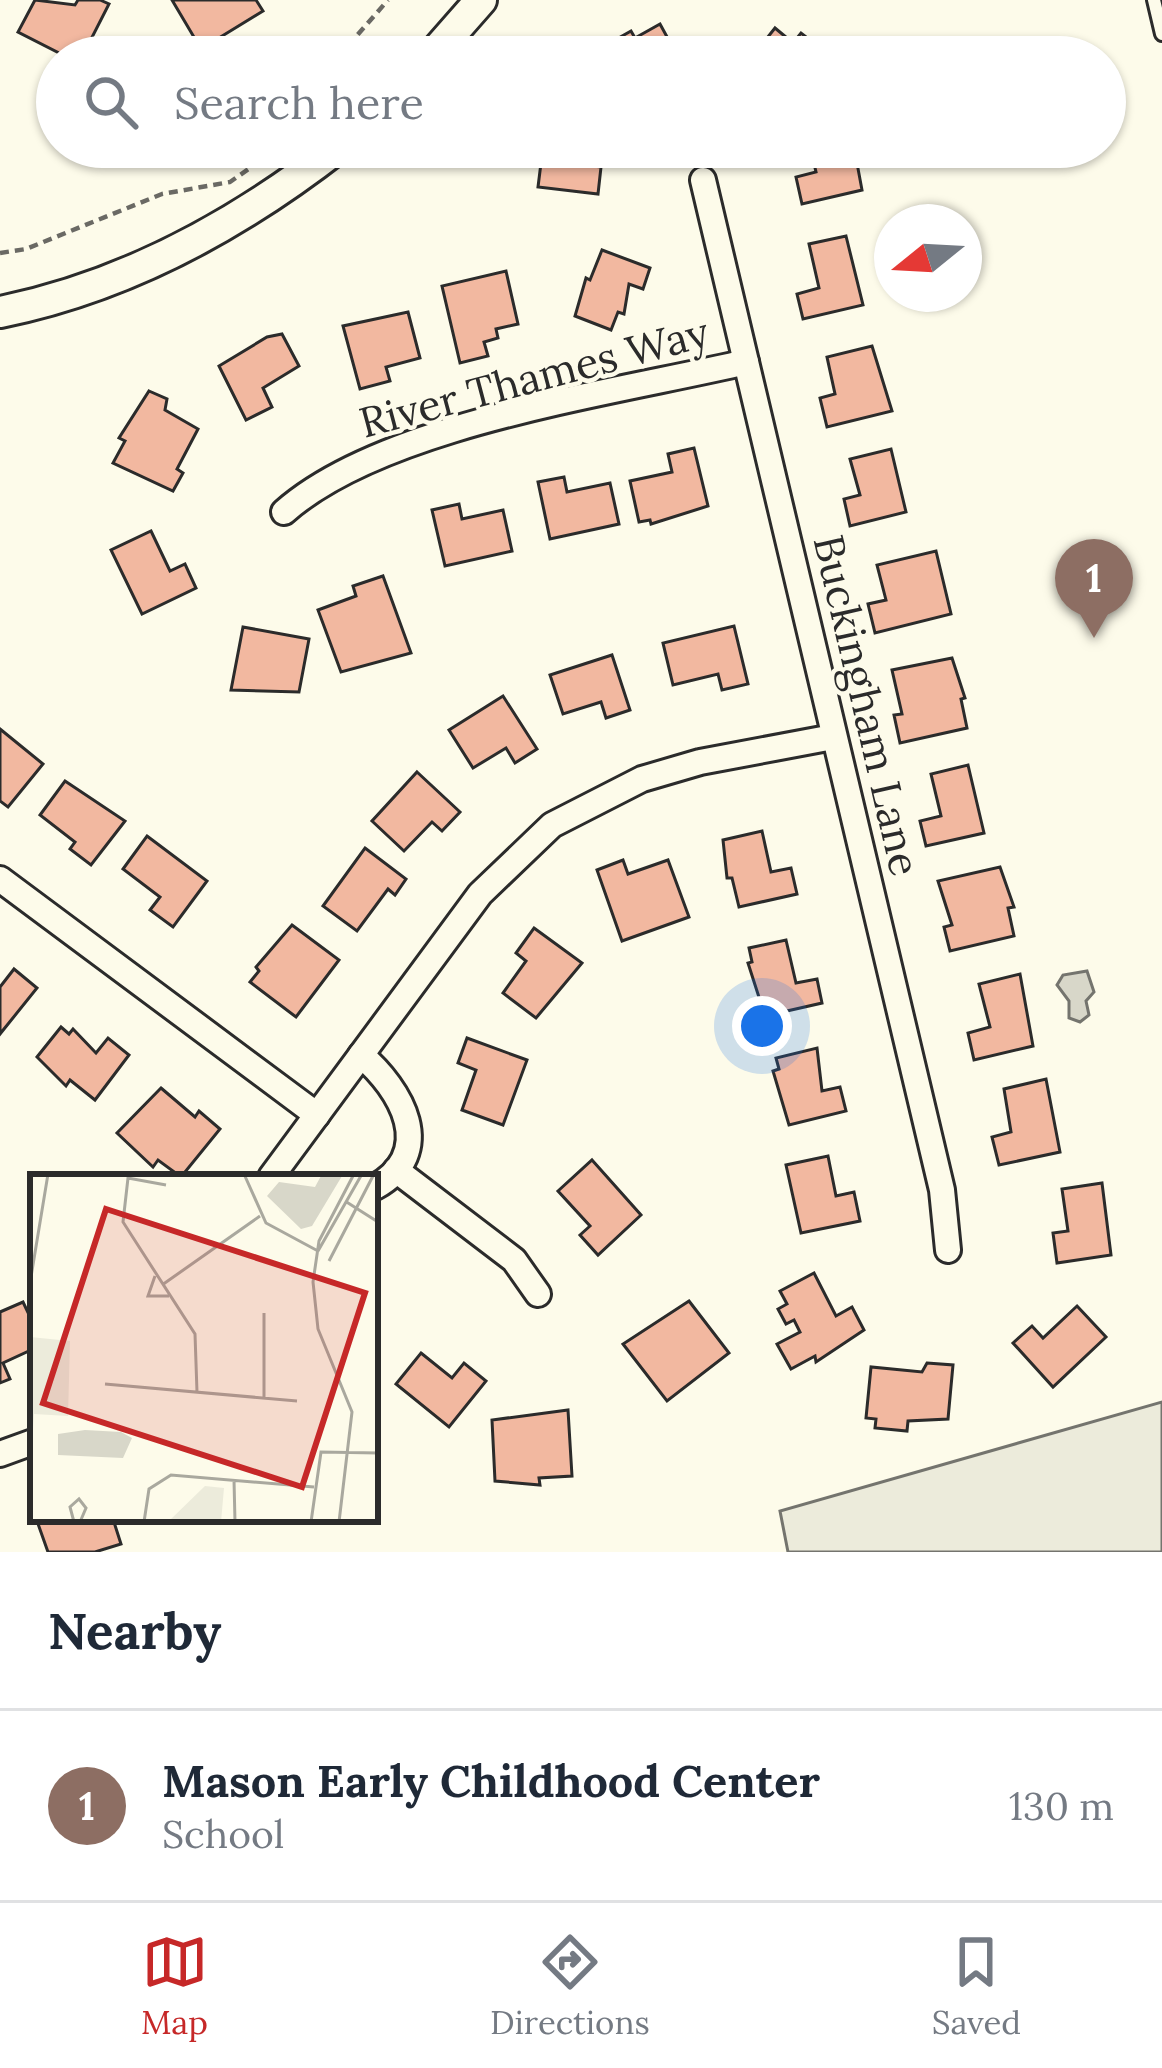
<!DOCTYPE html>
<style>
body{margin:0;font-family:Lora,serif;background:#f2f2f3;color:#1f2937}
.compass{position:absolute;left:874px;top:204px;width:108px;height:108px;border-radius:50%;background:#fff;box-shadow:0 3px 9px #0004;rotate:252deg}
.you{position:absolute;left:762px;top:1026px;width:42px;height:42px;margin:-30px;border:9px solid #fff;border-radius:50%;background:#1a73e8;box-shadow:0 0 0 18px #1a73e833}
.badge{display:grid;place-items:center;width:78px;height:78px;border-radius:50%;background:#c62828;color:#fff;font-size:39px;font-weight:700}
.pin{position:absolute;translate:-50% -99px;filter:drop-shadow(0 3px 6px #0008)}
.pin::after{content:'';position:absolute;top:63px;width:42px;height:36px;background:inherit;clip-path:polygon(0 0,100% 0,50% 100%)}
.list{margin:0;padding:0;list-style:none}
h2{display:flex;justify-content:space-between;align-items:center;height:156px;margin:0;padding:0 48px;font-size:51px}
h2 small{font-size:39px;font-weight:400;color:#747a83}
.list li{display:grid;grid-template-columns:78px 1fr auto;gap:36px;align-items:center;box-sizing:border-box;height:192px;padding:0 48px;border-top:3px solid #e0e1e3}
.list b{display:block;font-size:45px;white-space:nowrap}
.list p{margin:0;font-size:39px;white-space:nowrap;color:#747a83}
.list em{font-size:39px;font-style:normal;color:#747a83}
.icon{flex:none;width:66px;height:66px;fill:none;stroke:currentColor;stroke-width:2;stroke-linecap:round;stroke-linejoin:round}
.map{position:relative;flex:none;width:1162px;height:1552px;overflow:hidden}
.search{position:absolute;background:#fff;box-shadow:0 3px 9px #0004;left:36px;right:36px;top:36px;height:132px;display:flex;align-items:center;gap:30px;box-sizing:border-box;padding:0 42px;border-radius:66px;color:#747a83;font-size:45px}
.sheet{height:348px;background:#fff}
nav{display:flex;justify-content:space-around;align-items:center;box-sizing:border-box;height:168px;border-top:3px solid #e0e1e3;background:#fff;font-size:33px;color:#747a83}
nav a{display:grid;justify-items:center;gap:6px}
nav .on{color:#c62828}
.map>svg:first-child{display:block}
.green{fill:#ecebdb;stroke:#74746e;stroke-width:3}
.water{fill:#d8d7c9;stroke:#74746e;stroke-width:3}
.building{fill:#f2b8a0;stroke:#2b2b2b;stroke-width:3}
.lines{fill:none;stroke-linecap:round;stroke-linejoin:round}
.service-casing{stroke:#2b2b2b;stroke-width:18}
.minor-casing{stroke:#2b2b2b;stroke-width:30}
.tertiary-casing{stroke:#2b2b2b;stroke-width:36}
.path{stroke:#6a6964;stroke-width:4.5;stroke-dasharray:9 6;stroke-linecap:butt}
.service{stroke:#fdfbea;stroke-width:12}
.minor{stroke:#fdfbea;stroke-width:24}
.tertiary{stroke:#fdfbea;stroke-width:30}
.labels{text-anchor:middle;stroke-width:9;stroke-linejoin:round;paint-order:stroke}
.street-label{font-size:42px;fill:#2b2b2b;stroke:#fdfbea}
.inset-road{fill:none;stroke:#a9a89e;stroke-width:3}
.view{fill:#c62828;fill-opacity:0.15;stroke:#c62828;stroke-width:6}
.inset-edge{fill:none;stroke:#2b2b2b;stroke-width:6}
</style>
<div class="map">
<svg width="1162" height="1552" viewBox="0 0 1162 1552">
<rect width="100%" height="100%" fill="#fdfbea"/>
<path class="green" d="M1162 1402V1552H788L780 1511Z"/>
<path class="water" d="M1087 971 1094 992 1086 1001 1089 1015 1080 1022 1069 1018V1001L1057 985 1063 975Z"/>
<g class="building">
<path d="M35 0 75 5 78 0H100L109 4 82 57H67L18 32Z"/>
<path d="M172 0H256L263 11 201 49Z"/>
<path d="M660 24 678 57H596L594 52 631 31 635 38Z"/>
<path d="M775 28 793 43 801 33 823 50 817 57H752Z"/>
<path d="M543 147H587L585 165 601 167 598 194 538 187Z"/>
<path d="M810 147H854L862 190 802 204 796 177 816 172Z"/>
<path d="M846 236 863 305 803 319 797 294 819 288 809 244Z"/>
<path d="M602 250 650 268 643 289 629 284 624 314 618 312 611 330 575 316 586 278 590 280Z"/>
<path d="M506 271 518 324 496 329 498 338 484 342 488 356 460 363 442 286Z"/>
<path d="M408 312 420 358 386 367 390 381 360 389 343 326Z"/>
<path d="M282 334 299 366 263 388 272 407 246 420 219 366 267 337Z"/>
<path d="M872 346 892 411 827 427 820 398 835 394 827 357Z"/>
<path d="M149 391 167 399 165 410 198 429 177 469 183 473 173 491 113 463 125 441 119 438Z"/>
<path d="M694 448 708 506 651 524 650 520 639 522 630 481 672 472 668 454Z"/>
<path d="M891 449 906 512 850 526 844 499 860 495 850 459Z"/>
<path d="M564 477 567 492 610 483 619 524 550 539 538 482Z"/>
<path d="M459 504 462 519 503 510 512 551 445 566 432 510Z"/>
<path d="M151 531 170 571 185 564 196 588 142 614 111 550Z"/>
<path d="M936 551 951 614 875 633 868 604 886 600 877 565Z"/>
<path d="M383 576 411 653 341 672 318 610 356 596 353 586Z"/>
<path d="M734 626 748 684 722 690 718 674 673 685 663 643Z"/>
<path d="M243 627 309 639 299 692 231 690Z"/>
<path d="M612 655 630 710 606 718 601 702 563 714 550 675Z"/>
<path d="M952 658 965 698 961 699 967 728 900 743 894 715 902 714 892 670Z"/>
<path d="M503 696 537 749 515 763 506 748 473 768 449 730Z"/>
<path d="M0 729 43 764 8 807 0 801Z"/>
<path d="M968 765 984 833 926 846 920 821 941 816 931 774Z"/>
<path d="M417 772 460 812 442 831 432 822 404 851 372 821Z"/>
<path d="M65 781 125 821 91 865 70 849 75 842 40 815Z"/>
<path d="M762 831 771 872 791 868 797 894 739 907 732 878H727L723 840Z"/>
<path d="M147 836 207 881 173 927 150 910 160 897 123 869Z"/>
<path d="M365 848 406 879 395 895 388 889 357 931 323 906Z"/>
<path d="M623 860 628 874 668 860 689 917 622 941 597 870Z"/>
<path d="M1000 867 1014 907 1008 908 1014 936 950 951 944 927 952 925 938 881Z"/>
<path d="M292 925 339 960 296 1017 250 982 259 971 256 967Z"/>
<path d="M534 928 582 963 536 1018 503 993 526 961 516 953Z"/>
<path d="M786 940 796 983 817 979 822 1003 765 1016 748 963 752 962 749 948Z"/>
<path d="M14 969 37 988 0 1034V987Z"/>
<path d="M1020 974 1033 1046 974 1060 968 1033 990 1027 979 984Z"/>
<path d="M61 1027 69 1034 73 1029 96 1053 108 1038 129 1055 95 1100 70 1080 66 1086 37 1057Z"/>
<path d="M467 1038 527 1060 503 1125 462 1110 476 1070 458 1063Z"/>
<path d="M817 1048 822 1091 840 1087 846 1111 789 1125 773 1071 779 1069 776 1058Z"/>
<path d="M1046 1079 1060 1152 999 1165 992 1137 1011 1132 1004 1089Z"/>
<path d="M161 1088 195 1117 199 1111 220 1129 181 1177 158 1160 153 1167 117 1133Z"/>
<path d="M828 1156 836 1196 854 1192 860 1221 801 1233 786 1165Z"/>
<path d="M592 1160 641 1215 598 1255 580 1235 590 1226 558 1191Z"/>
<path d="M1102 1183 1111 1255 1057 1263 1053 1233 1068 1231 1062 1189Z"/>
<path d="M814 1273 836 1316 852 1307 864 1330 816 1362 815 1356 791 1369 777 1344 800 1332 794 1320 786 1324 778 1309 787 1304 780 1291Z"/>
<path d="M689 1301 729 1353 667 1401 623 1344Z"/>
<path d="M23 1302 33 1323V1349L3 1363 10 1379 0 1383V1312Z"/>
<path d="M1077 1306 1106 1337 1053 1387 1013 1343 1032 1326 1043 1338Z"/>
<path d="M421 1353 452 1378 464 1363 486 1381 449 1427 396 1384Z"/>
<path d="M927 1363 953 1365 948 1419 908 1421 907 1431 875 1428 876 1419 866 1418 871 1367 922 1372Z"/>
<path d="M568 1410 572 1476 539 1478 540 1485 495 1481 492 1420Z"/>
<path d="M113 1519 121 1544 95 1552H48L37 1521Z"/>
</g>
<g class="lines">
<g class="service-casing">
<path id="service" d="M1154 0 1162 34"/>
</g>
<g class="minor-casing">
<g id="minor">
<path d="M703 180 942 1190 948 1250"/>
<path d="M284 512C383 424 614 393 746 362"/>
<path d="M0 879 317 1115"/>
<path d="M361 1055C401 1089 438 1152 375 1187"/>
<path d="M396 1170 514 1260 538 1294"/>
<path d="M271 1177 480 894 552 825 642 779 700 762 833 737"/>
<path d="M0 1454 33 1442"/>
</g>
</g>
<g class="tertiary-casing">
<g id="tertiary">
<path d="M431 57 481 0"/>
<path d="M0 312C125 287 238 225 338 147"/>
</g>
</g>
<g class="path">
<path d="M338 57 388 0"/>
<path d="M0 253 26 249 162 194 230 182 280 147"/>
</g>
<use href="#service" class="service"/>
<use href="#minor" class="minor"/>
<use href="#tertiary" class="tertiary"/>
</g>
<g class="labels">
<g class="street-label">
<text transform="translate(534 377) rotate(-15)" y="15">River Thames Way</text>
<text transform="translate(867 705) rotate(77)" y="15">Buckingham Lane</text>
</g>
</g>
<g transform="translate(30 1174)">
<rect width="348" height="348" fill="#fdfbea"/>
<path d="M0 163 40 167 38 242 4 240 0 303ZM175 312 194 314 191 348 139 347Z" fill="#ecebdb"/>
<path d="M292 0 312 2 282 52 271 55 237 22 249 8 285 13ZM55 256 91 258 102 264 93 284 28 281V260Z" fill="#d8d7c9"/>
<path class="inset-road" d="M214 0 236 49 288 77M136 11 98 4 93 48 165 160 167 218M315 27 348 48M288 77 332 0M299 87 344 0M125 102 118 122H139M0 109 18 0M132 111 230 42M75 210 267 227M234 224V139M204 306 205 348M44 348 40 333 49 325 56 334 50 348M114 348 119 315 141 301 284 313M281 348 291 278 348 279M309 348 322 238 288 155 283 108 289 67 324 0"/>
<path class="view" d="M76 35 335 119 272 313 13 229Z"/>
<rect width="348" height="348" class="inset-edge"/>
</g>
</svg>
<svg class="compass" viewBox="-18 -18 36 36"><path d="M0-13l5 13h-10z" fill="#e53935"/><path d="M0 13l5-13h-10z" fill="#747a83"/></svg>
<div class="you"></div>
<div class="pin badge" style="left:1094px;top:638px;background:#8d6e63">1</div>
<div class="search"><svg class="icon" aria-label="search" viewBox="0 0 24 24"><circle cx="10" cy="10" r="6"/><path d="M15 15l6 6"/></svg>Search here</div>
</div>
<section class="sheet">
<h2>Nearby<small></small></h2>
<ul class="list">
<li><span class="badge" style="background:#8d6e63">1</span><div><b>Mason Early Childhood Center</b><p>School</p></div><em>130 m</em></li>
</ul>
</section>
<nav>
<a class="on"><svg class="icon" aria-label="map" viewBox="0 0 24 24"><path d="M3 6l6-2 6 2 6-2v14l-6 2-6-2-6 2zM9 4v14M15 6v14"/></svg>Map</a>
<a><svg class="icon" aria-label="directions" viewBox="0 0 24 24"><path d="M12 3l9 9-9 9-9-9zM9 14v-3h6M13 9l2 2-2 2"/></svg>Directions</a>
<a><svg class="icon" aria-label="saved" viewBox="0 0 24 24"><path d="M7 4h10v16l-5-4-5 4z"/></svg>Saved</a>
</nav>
